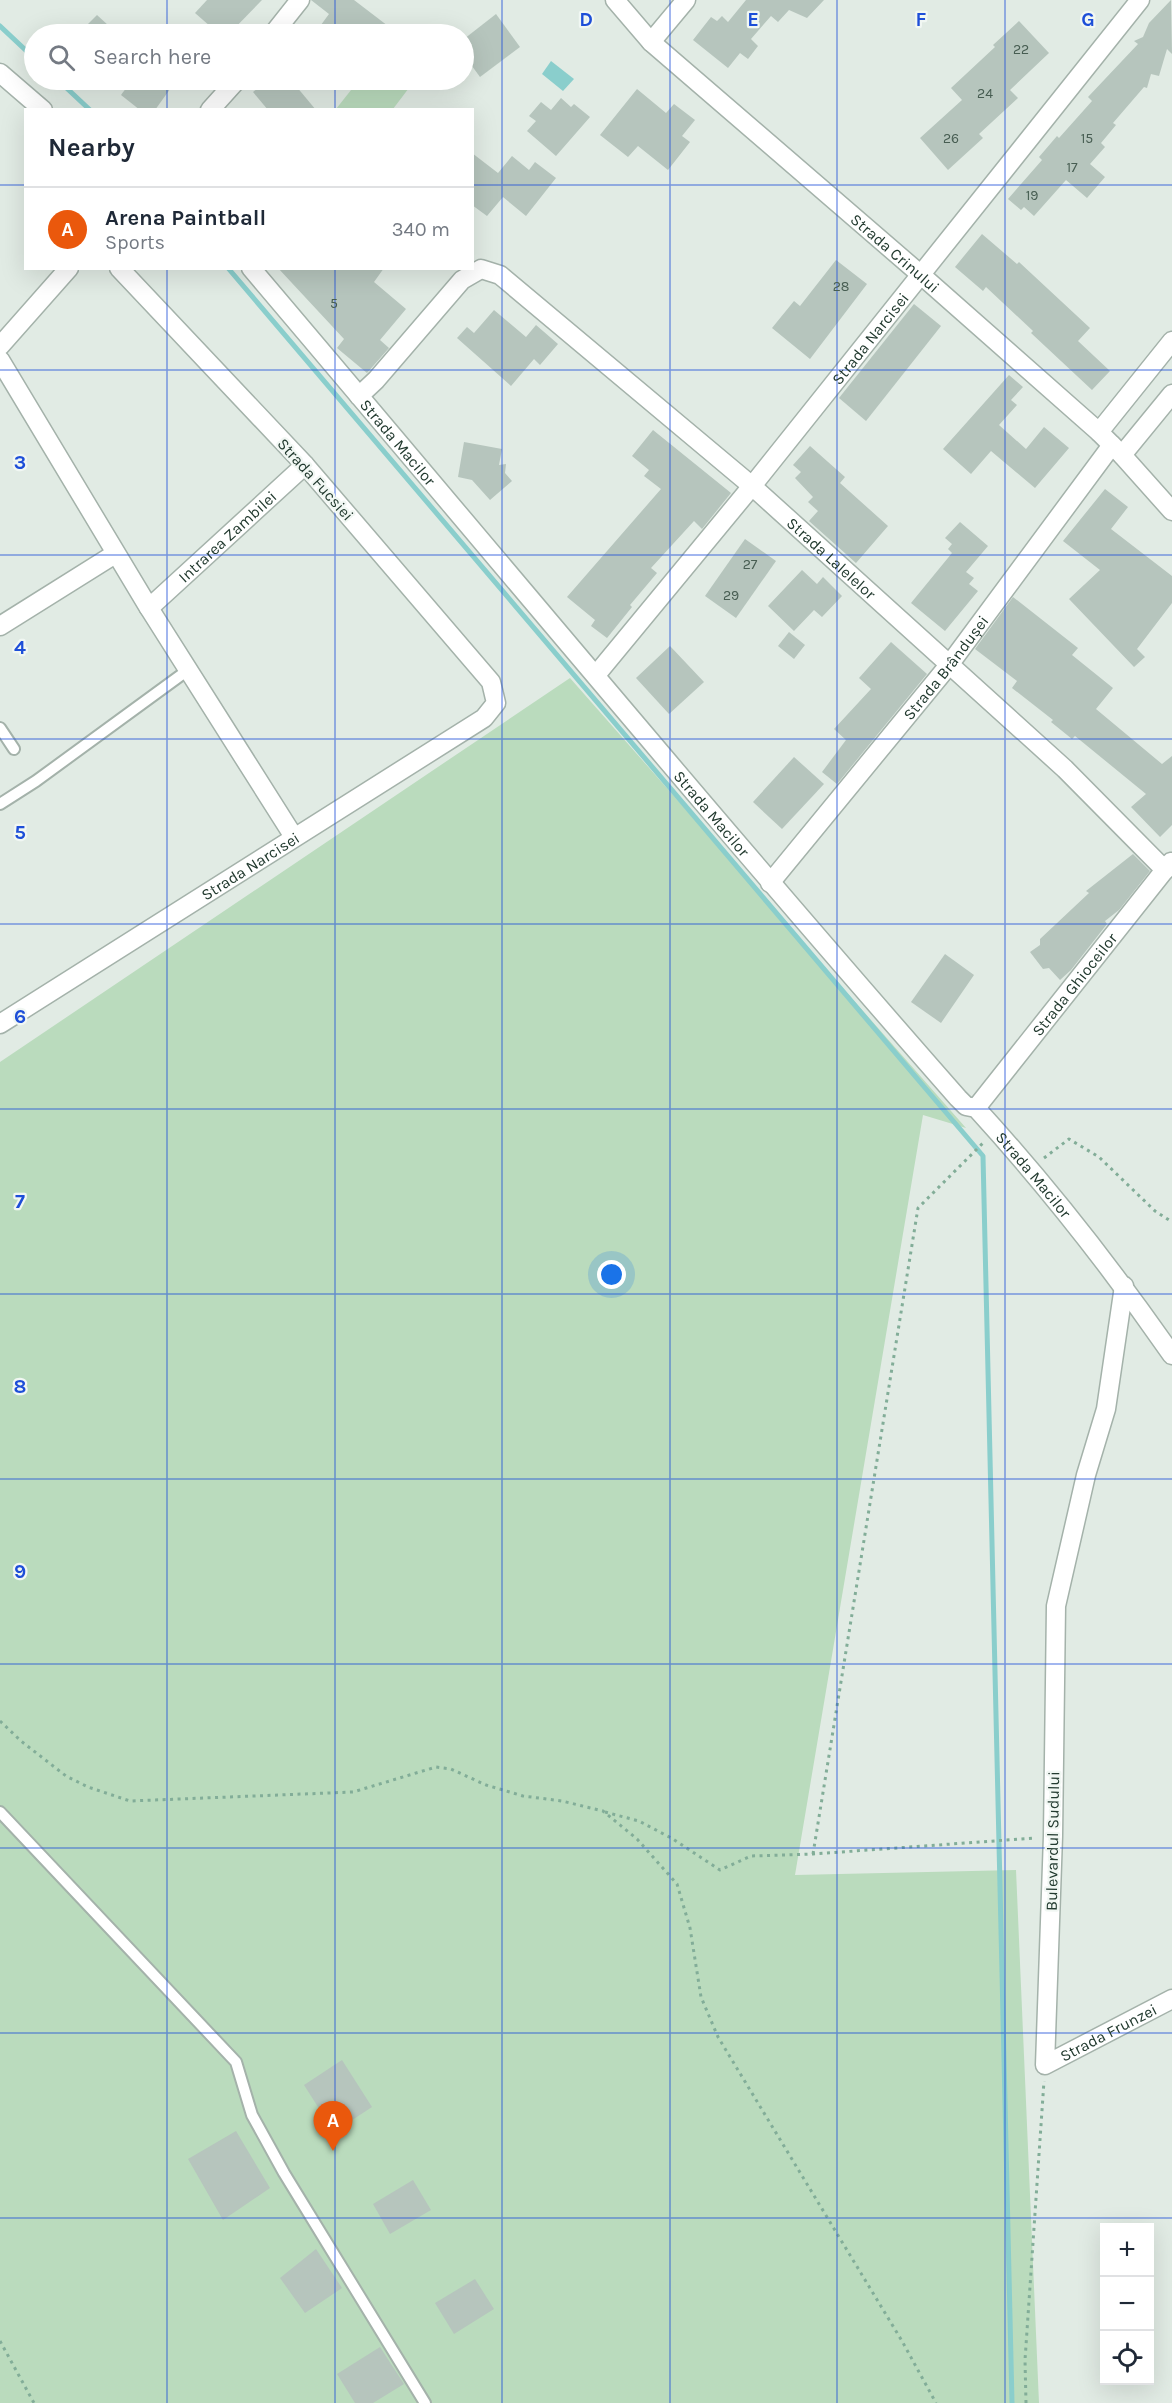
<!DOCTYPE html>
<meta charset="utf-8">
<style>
body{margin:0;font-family:Karla,sans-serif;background:#f6f6f7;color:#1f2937}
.controls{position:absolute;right:18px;bottom:18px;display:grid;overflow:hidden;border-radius:0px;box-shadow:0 6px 24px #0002}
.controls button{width:54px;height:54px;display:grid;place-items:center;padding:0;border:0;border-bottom:2px solid #e0e1e3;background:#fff;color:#1f2937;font:30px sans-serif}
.you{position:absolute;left:612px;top:1275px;width:21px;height:21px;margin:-15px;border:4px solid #fff;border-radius:50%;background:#1a73e8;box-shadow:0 0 0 9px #1a73e833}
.badge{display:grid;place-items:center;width:39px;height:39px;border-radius:50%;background:#ea580c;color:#fff;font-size:20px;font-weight:700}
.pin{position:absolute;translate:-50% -50px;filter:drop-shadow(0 2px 3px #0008)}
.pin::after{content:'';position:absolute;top:32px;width:21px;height:18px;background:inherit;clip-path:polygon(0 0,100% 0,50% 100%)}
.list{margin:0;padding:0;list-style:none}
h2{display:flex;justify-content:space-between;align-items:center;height:78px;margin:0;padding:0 24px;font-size:26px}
h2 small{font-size:20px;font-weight:400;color:#747a83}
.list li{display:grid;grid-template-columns:39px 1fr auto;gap:18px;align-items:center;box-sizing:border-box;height:84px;padding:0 24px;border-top:2px solid #e0e1e3}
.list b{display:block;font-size:22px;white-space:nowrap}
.list p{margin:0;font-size:20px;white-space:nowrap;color:#747a83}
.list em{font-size:20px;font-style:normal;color:#747a83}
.icon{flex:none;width:33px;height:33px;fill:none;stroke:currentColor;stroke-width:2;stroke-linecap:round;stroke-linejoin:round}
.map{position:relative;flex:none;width:1172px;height:2403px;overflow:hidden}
.search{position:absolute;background:#fff;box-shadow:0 6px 24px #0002;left:24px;top:24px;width:450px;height:66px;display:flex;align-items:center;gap:15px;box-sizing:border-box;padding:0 21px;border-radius:33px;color:#747a83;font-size:22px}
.panel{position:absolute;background:#fff;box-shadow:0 6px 24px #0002;left:24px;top:108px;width:450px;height:162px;border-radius:0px}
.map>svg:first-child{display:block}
.green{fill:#badbbd}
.water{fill:#8acecc}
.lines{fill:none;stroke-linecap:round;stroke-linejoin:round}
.stream{stroke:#8acecc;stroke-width:5}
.building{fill:#b6c5bd}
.service-casing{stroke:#a4b2aa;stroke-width:14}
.minor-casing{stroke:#a4b2aa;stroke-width:21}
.path{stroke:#82ad98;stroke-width:3;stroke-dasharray:3 4.5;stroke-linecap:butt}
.service{stroke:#fff;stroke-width:10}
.minor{stroke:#fff;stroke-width:18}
.grid{fill:none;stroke:#1d4ed8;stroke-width:1.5;stroke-opacity:0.55}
.labels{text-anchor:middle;stroke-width:4.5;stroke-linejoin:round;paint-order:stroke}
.number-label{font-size:14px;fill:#475d52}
.street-label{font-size:16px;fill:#223a2f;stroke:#f1f7f3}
.grid-label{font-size:20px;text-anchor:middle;font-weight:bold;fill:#1d4ed8;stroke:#f1f7f3;stroke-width:4.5;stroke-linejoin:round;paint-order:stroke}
</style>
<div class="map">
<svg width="1172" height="2403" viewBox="0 0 1172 2403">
<rect width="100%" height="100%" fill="#e1ebe4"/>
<g class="green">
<path d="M359 80H415L393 109H336Z"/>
<path d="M570 678 966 1128 923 1115 795 1875 1016 1870 1039 2403H0V1062Z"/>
</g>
<path class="water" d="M551 61 574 79 563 91 542 74Z"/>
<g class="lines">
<g class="stream">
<path d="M0 26 34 58"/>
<path d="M58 80 90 110"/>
<path d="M228 268 983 1156 1012 2403"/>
</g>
</g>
<g class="building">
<path d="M207 0H262L229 34H219L195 13Z"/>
<path d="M311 0H354L388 26 382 34H325L318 29 329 14Z"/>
<path d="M746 0H824L807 18 789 10 778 22 771 16 751 39 758 46 748 59 740 53 728 68 693 40 711 17 717 21 722 16 728 22Z"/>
<path d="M1171 0 1172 54 1167 49 1159 76 1151 74 1147 88 1144 87 1113 123 1116 125 1101 143 1105 147 1090 164 1105 177 1087 198 1066 180 1034 216 1024 207 1021 210 1008 199 1042 160 1039 157 1057 136 1059 138 1092 101 1088 97 1138 44 1134 41 1143 37 1149 23Z"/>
<path d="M496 14 520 47 480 77 464 55V39Z"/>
<path d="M97 15 109 26 102 34H78Z"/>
<path d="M1019 21 1049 53 1010 90 1018 98 979 134 983 138 948 170 920 138 962 100 951 88 995 47 993 45Z"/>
<path d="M132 80H166L173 85 155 110H140L121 95Z"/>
<path d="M268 80H291L316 110H268L253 92Z"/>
<path d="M637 89 666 113 674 104 695 120 682 136 690 142 668 170 638 146 628 157 600 135Z"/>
<path d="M561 98 571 107 574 104 590 117 556 156 527 131 536 121 529 116 541 102 551 110Z"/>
<path d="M472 153 498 173 512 156 529 170 535 162 556 178 526 216 503 197 487 216 472 205Z"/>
<path d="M982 234 1017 264 1019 262 1090 328 1078 341 1110 371 1092 390 1031 333 1033 331 986 287 983 291 955 267Z"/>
<path d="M836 260 867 284 810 359 772 328 794 301 800 306Z"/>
<path d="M278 268H384L374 282 406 309 380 340 389 348 367 373 337 348 344 339Z"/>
<path d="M914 304 941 326 866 421 839 398Z"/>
<path d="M494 310 526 337 536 325 558 344 540 365 534 359 511 386 457 338 467 327 474 333Z"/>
<path d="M1009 375 1023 387 1011 400 1017 405 999 425 1026 449 1044 427 1069 448 1035 488 991 451 971 474 943 449Z"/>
<path d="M653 430 731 493 702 529 694 521 651 568 657 573 630 605 632 607 607 638 591 626 595 620 567 597 661 489 644 476 649 470 632 456Z"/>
<path d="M464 442 502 449 499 465 506 464 505 473 512 481 490 500 472 480 458 477Z"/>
<path d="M810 446 845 477 840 483 888 526 856 563 809 521 818 511 808 502 813 497 795 478 801 472 793 465Z"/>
<path d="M1105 489 1128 507 1111 529 1172 576V603L1137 649 1145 657 1134 667 1069 599 1100 570 1063 541Z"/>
<path d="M960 522 988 546 966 572 974 578 969 584 978 591 945 631 911 603 952 553 948 549 952 544 945 538Z"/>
<path d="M745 539 776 561 736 618 705 596Z"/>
<path d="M802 570 817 584 823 577 842 596 822 617 814 610 794 631 768 606Z"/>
<path d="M1013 597 1078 648 1072 655 1113 688 1096 709 1162 764 1172 756V825L1160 837 1131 807 1146 794 1075 736 1072 739 1051 722 1053 720 1012 688 1017 681 975 649Z"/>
<path d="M789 632 805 645 794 659 778 646Z"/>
<path d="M891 642 927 674 837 784 822 772 846 740 834 729 871 689 859 678Z"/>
<path d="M670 646 704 682 669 714 636 678Z"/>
<path d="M794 757 824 784 782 829 753 802Z"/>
<path d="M1133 854 1150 871 1119 910 1105 921 1107 924 1071 970 1060 980 1049 968 1043 969 1030 952 1040 945V939L1089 893 1086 891Z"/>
<path d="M945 954 974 975 941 1023 911 1002Z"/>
<path d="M342 2060 372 2107 334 2132 304 2085Z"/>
<path d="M236 2131 270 2188 223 2220 188 2159Z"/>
<path d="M413 2180 431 2210 390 2234 373 2204Z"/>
<path d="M316 2249 342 2288 305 2313 280 2278Z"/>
<path d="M475 2279 494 2309 454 2334 435 2303Z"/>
<path d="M380 2347 404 2384 373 2403H355L337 2374Z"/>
</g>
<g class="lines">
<g class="service-casing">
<g id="service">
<path d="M0 728 14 749"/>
<path d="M0 804 36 781 188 670"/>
<path d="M0 1812 236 2062 252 2115 284 2173 425 2403"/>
</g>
</g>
<g class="minor-casing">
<g id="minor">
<path id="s1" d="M615 0 651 42 920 274 1099 432 1122 455 1172 511"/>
<path d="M273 34 300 0"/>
<path d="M651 42 686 0"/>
<path d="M0 73 43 110"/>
<path d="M210 110 237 80"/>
<path id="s2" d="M251 268C486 545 718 825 958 1098L966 1106 976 1108C1049 1188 1110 1266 1172 1355"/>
<path d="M0 346 69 268"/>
<path d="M0 360 149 608 294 837"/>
<path id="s3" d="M359 396 376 380 462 280 481 269 500 275 752 486 1065 769 1165 870"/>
<path d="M1099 432 1172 341"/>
<path d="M1122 455 1172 394"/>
<path id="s4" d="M149 608 305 465"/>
<path d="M0 626 115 554"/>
<path id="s5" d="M596 675 752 486 1140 0"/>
<path id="s6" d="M770 883 949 665 1112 445"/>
<path id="s7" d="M0 1024 484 718 496 703 491 682 305 465 119 268"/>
<path id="s8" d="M976 1108 1171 862"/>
<path id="s9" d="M1124 1286 1106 1409 1086 1475 1056 1606 1053 1836 1045 2065 1172 1999"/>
</g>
</g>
<g class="path">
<path d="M1044 1158 1069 1139 1099 1157 1155 1211 1172 1222"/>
<path d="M0 1721 21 1741 66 1776 88 1787 130 1801 353 1792 436 1767 451 1769 486 1785 523 1796 562 1801 603 1811 637 1839 677 1884 690 1928 701 1997 718 2037 902 2341 936 2403"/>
<path d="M605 1812 639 1821 673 1839 720 1870 751 1856 813 1854 1035 1838"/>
<path d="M813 1854 918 1208 984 1142"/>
<path d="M0 2341 34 2403"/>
<path d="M1026 2403 1025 2360 1044 2081"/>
</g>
<use href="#service" class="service"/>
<use href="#minor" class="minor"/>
</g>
<path class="grid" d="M167 0V34M335 0V34M502 0V2403M670 0V2403M837 0V2403M1005 0V2403M167 80V110M335 80V110M0 185H26M472 185H1172M167 268V2403M335 268V2403M0 370H1172M0 555H1172M0 739H1172M0 924H1172M0 1109H1172M0 1294H1172M0 1479H1172M0 1664H1172M0 1848H1172M0 2033H1172M0 2218H1172"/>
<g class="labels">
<g class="number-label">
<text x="1021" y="54">22</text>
<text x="985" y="98">24</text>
<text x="951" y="143">26</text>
<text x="1087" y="143">15</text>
<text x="1072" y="172">17</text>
<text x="1032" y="200">19</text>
<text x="841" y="291">28</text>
<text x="334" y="308">5</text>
<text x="750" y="569">27</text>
<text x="731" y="600">29</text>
</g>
<g class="street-label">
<text dy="6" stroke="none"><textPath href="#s1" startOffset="378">Strada Crinului</textPath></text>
<text dy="6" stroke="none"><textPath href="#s5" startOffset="434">Strada Narcisei</textPath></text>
<text dy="6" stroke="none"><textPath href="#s2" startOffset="228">Strada Macilor</textPath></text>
<text transform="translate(316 479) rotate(48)" y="6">Strada Fucsiei</text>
<text dy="6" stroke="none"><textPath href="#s4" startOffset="106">Intrarea Zambilei</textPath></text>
<text dy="6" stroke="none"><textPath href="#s3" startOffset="633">Strada Lalelelor</textPath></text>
<text dy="6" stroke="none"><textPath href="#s6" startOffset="278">Strada Brândușei</textPath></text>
<text dy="6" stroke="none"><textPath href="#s2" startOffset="714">Strada Macilor</textPath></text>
<text dy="6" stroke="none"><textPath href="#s7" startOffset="296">Strada Narcisei</textPath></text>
<text dy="6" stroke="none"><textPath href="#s8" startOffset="158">Strada Ghioceilor</textPath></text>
<text dy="6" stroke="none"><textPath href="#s2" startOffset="1200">Strada Macilor</textPath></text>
<text transform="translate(1052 1841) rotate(-89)" y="6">Bulevardul Sudului</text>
<text dy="6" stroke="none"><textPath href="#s9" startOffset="858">Strada Frunzei</textPath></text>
</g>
</g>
<g class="grid-label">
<text x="586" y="26">D</text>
<text x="753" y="26">E</text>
<text x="921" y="26">F</text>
<text x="1088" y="26">G</text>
<text x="20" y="469">3</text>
<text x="20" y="654">4</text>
<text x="20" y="839">5</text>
<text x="20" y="1023">6</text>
<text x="20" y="1208">7</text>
<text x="20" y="1393">8</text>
<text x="20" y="1578">9</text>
</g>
</svg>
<div class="controls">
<button>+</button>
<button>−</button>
<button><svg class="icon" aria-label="locate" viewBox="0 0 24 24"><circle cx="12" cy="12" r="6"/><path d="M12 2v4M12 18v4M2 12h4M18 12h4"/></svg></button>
</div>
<div class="you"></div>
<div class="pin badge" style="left:333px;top:2151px">A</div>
<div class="search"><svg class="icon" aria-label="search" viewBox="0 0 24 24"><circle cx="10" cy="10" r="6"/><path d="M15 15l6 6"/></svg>Search here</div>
<section class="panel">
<h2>Nearby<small></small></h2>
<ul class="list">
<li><span class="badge">A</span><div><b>Arena Paintball</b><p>Sports</p></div><em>340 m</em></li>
</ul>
</section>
</div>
